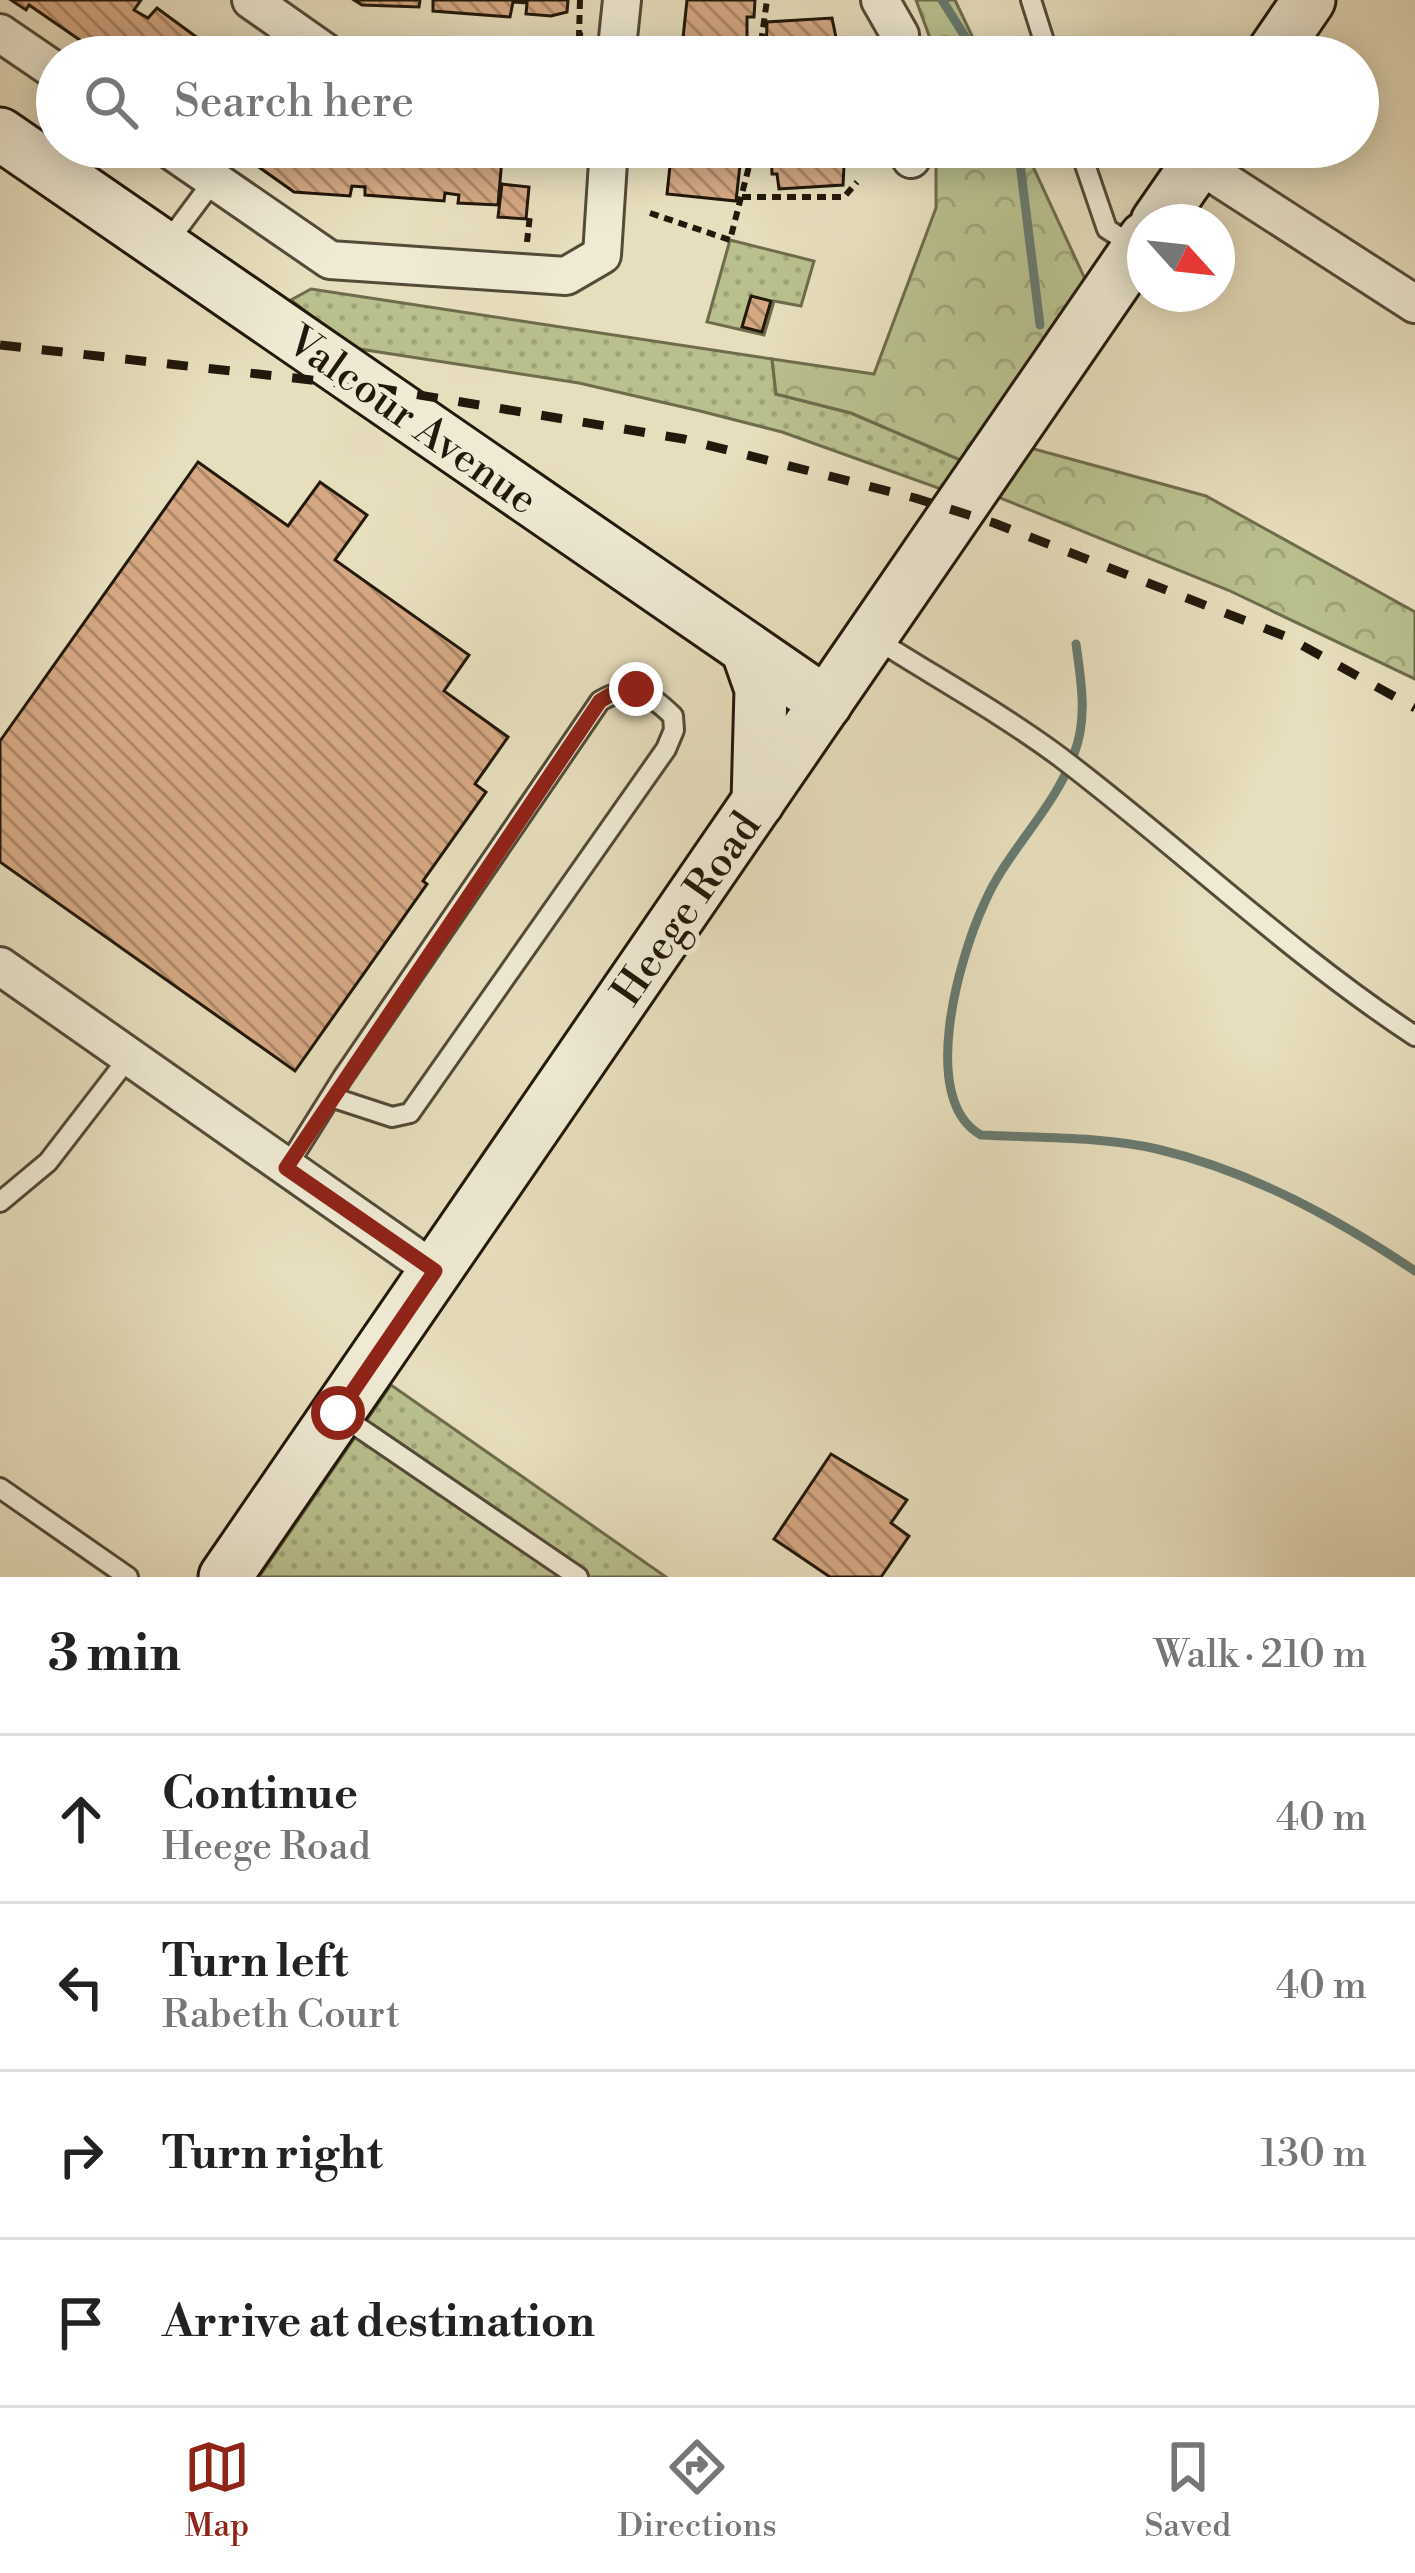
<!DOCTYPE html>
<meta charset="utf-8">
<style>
body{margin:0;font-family:"Libre Bodoni",serif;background:#f6f6f6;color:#222}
.compass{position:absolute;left:1127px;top:204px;width:108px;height:108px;border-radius:50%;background:#fff;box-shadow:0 6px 30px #0003;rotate:117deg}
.stop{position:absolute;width:36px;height:36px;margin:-27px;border:9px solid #8f2418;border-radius:50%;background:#fff}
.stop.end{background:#8f2418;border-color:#fff;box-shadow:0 3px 12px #0008}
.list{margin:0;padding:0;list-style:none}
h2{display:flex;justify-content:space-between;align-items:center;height:156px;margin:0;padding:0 48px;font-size:51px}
h2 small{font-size:39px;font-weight:400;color:#767676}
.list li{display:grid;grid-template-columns:78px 1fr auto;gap:36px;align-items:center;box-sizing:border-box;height:168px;padding:0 48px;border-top:3px solid #e0e0e0}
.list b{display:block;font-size:45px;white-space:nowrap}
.list p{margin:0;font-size:39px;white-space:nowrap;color:#767676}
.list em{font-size:39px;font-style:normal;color:#767676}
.icon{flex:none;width:66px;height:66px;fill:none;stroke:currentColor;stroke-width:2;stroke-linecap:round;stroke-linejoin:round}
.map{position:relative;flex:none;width:1415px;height:1577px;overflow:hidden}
.search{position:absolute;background:#fff;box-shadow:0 6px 30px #0003;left:36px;right:36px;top:36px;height:132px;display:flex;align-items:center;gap:30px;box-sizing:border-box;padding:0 42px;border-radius:66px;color:#767676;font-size:45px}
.sheet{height:828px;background:#fff}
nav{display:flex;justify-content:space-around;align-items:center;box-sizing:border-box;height:168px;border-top:3px solid #e0e0e0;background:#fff;font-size:33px;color:#767676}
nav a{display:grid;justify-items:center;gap:6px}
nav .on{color:#8f2418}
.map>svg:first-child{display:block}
.green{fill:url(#green-dots);stroke:#6e6c4c;stroke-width:3}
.forest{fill:url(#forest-crowns);stroke:#6e6c4c;stroke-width:3}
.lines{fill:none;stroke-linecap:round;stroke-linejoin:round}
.stream{stroke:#687a6f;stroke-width:9}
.building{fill:url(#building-back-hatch);stroke:#22180b;stroke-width:3}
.lane-casing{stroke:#534a38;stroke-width:24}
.street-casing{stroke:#534a38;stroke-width:42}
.secondary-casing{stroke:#22180b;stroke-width:57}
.path{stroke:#22180b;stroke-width:6;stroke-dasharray:9 6;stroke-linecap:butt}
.lane{stroke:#efead4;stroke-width:18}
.street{stroke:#efead4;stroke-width:36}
.secondary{stroke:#efead4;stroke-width:51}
.rail{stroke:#22180b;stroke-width:9;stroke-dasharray:21 21;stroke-linecap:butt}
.route{stroke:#8f2418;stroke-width:15}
.labels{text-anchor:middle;stroke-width:10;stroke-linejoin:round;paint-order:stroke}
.street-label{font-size:42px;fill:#22180b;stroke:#efead4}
</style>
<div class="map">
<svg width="1415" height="1577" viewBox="0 0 1415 1577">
<defs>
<pattern id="green-dots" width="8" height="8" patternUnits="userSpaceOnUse" patternTransform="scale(3)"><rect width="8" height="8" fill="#b9c08e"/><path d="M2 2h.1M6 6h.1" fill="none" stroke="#9fa479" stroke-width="1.8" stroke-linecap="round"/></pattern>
<pattern id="forest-crowns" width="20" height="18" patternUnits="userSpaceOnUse" patternTransform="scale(3)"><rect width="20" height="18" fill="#b9c08e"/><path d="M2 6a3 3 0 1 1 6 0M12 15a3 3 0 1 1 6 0" fill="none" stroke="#9fa479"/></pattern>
<pattern id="building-back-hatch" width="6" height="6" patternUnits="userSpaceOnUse" patternTransform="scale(3)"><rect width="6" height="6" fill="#d5a883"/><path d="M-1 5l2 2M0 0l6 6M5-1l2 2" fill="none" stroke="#ac8869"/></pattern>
</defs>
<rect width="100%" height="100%" fill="#e7debd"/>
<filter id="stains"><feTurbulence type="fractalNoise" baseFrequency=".00167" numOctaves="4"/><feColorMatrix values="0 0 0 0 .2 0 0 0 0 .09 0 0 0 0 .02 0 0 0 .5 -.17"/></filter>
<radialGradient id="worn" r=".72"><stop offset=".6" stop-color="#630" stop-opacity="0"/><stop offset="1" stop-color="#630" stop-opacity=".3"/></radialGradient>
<g class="green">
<path d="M730 240 814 261 801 306 774 301 764 335 707 322Z"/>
<path d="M311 289 772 359 776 394 851 413 972 465 952 493 782 432 700 411 579 383 353 348 291 300Z"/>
<path d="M391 1385 666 1577H259Z"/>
</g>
<g class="forest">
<path d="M916 0H955L982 57H937Z"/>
<path d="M936 147H1024L1091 292 972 465 851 413 776 394 772 359 874 374 936 208Z"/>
<path d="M1023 446 1206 496 1415 612V679L1228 590 993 495Z"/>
</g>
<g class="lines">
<g class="stream">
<path d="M942 0 978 57"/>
<path d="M1018 147 1040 325"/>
<path d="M1076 644C1081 681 1088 718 1074 754 1054 810 1007 850 984 904 959 958 918 1100 981 1135 1038 1138 1101 1136 1157 1149 1251 1171 1336 1218 1415 1271"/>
</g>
</g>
<g class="building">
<path d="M11 0H141L134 10 148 18 157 8 199 39 193 49 204 56 209 49 221 57H92L85 52 90 47 29 5 26 10Z"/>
<path d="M354 0H420L419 7 362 5Z"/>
<path d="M433 0H568L567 12 551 16 526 14 527 3 513 2 510 17 433 11Z"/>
<path d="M687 0H755L754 17H747V57H681Z"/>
<path d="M832 18 840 57H766L767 22Z"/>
<path d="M248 147H503L498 205 458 203 459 195 445 193 444 201 365 195V187L352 186 350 196 294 192 246 158Z"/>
<path d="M672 147H742L736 201 667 194Z"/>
<path d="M771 147H845L843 185 779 189 777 174H772Z"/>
<path d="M502 184 529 187 526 219 498 217Z"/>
<path d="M751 296 771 301 762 332 742 327Z"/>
<path d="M198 462 288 526 320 482 367 515 335 560 469 655 444 691 508 737 475 784 486 792 423 881 427 884 295 1071 0 862V741Z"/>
<path d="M831 1454 907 1500 891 1523 909 1536 881 1577H830L774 1539Z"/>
</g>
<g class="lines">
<g class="lane-casing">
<g id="lane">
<path d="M1031 0 1049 57"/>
<path d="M1079 147 1107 229 1134 246"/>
<path d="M167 243 214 180"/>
<path d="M874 638C935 677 1001 713 1060 757 1180 848 1289 953 1415 1036"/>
<path d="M286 1168 343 1077 600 701C632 682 648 692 673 716L674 730 666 749 410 1113 392 1117 331 1097"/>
<path d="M0 1202 48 1162 129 1057"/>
<path d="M342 1416 578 1577"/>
<path d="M0 1488 128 1577"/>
</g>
</g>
<g class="street-casing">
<g id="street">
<path d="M251 0 332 57"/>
<path d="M880 0 900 35 902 57"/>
<path d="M0 33 57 72"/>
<path d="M616 57 622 0"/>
<path d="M166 147 330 260 566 276 602 255 609 147"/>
<path d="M910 147 911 159"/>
<path d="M1198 164 1415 304"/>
<path d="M0 966 435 1271"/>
</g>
</g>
<g class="secondary-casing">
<g id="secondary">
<path d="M1270 57 1309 0"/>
<path d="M0 134 826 703"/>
<path d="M1157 222 1209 147"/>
<path d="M747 649 761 689 758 802"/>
<path d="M225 1577 1145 238"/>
</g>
</g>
<g class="path">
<path d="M580 0 579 35 588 36"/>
<path d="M759 57 767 0"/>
<path d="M754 148 771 147"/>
<path d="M656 152 671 154"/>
<path d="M742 197H844L857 182"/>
<path d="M650 213 730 240 754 147"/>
<path d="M527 242 530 215"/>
</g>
<use href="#lane" class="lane"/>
<use href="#street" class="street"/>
<use href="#secondary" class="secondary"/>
<path class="rail" d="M0 345 365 386 684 439 915 498 994 523 1287 637 1415 708"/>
</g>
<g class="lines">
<path class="route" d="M338 1413 435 1271 286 1168 600 701 620 689H636"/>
</g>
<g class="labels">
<g class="street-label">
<text transform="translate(413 419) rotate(35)" y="15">Valcour Avenue</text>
<text transform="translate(685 908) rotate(-55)" y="15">Heege Road</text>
</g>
</g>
<rect width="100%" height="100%" filter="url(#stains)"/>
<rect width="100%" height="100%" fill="url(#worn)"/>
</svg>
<svg class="compass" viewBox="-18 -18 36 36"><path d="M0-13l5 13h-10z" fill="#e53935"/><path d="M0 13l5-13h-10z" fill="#767676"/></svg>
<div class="stop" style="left:338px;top:1413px"></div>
<div class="stop end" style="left:636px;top:689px"></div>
<div class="search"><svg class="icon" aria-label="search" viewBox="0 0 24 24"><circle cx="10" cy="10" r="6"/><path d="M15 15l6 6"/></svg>Search here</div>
</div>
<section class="sheet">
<h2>3 min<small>Walk · 210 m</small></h2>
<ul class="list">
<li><svg class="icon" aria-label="ahead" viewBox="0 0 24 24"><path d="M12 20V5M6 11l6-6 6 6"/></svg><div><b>Continue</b><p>Heege Road</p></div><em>40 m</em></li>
<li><svg class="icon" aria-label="left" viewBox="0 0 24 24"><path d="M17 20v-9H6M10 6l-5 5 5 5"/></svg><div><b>Turn left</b><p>Rabeth Court</p></div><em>40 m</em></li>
<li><svg class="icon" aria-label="right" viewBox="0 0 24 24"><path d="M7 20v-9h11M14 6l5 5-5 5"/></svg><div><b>Turn right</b></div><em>130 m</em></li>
<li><svg class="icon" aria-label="arrive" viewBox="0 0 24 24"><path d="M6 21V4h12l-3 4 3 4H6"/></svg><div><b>Arrive at destination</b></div></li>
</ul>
</section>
<nav>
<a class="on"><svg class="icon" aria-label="map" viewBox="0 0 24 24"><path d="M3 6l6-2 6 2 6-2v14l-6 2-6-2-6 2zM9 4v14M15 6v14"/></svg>Map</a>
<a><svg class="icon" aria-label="directions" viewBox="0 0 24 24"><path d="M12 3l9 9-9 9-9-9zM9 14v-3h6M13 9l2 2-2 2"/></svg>Directions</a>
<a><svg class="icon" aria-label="saved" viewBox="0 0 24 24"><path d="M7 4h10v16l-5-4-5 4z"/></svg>Saved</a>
</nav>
